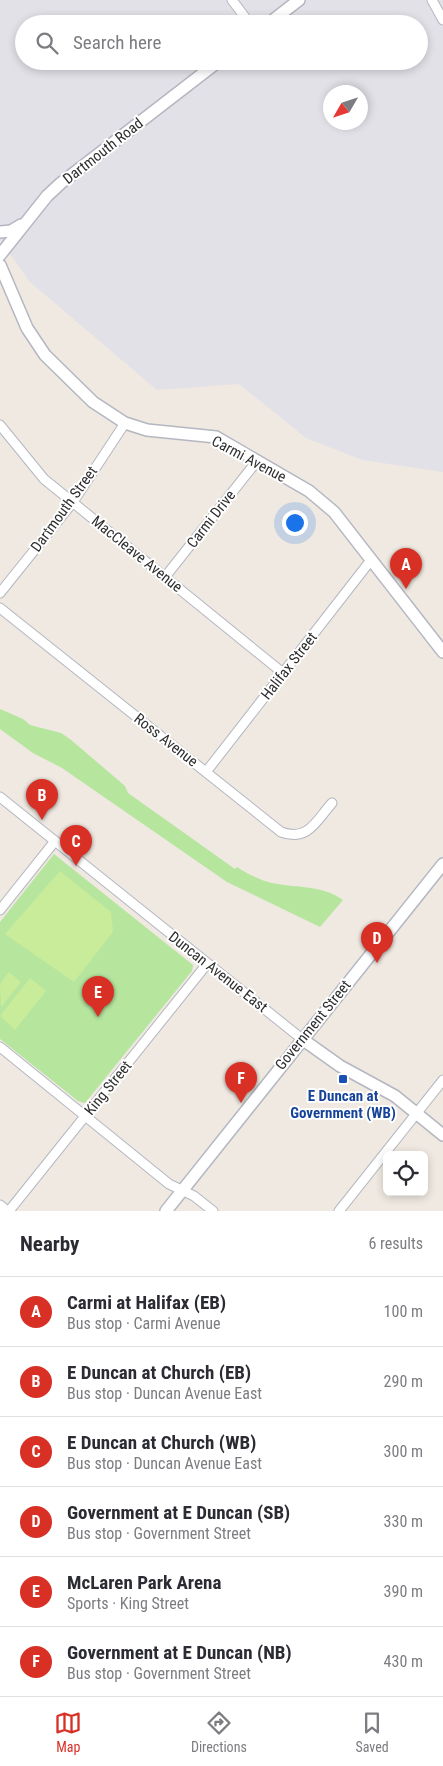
<!DOCTYPE html>
<meta charset="utf-8">
<style>
body{margin:0;font-family:"Roboto Condensed",sans-serif;background:#f7f7f7;color:#2b2b33}
.controls{position:absolute;right:15px;bottom:15px;display:grid;overflow:hidden;border-radius:8px;box-shadow:0 2px 8px #0003}
.controls button{width:45px;height:45px;display:grid;place-items:center;padding:0;border:0;border-bottom:1px solid #e1e1e2;background:#fff;color:#2b2b33;font:25px sans-serif}
.compass{position:absolute;left:323px;top:85px;width:45px;height:45px;border-radius:50%;background:#fff;box-shadow:0 2px 8px #0003;rotate:231deg}
.you{position:absolute;left:294px;top:522px;width:18px;height:18px;margin:-12px;border:4px solid #fff;border-radius:50%;background:#1a73e8;box-shadow:0 0 0 8px #1a73e833}
.badge{display:grid;place-items:center;width:32px;height:32px;border-radius:50%;background:#d93025;color:#fff;font-size:16px;font-weight:700}
.pin{position:absolute;translate:-50% -41px;filter:drop-shadow(0 1px 2px #0008)}
.pin::after{content:'';position:absolute;top:26px;width:18px;height:15px;background:inherit;clip-path:polygon(0 0,100% 0,50% 100%)}
.list{margin:0;padding:0;list-style:none}
h2{display:flex;justify-content:space-between;align-items:center;height:65px;margin:0;padding:0 20px;font-size:21px}
h2 small{font-size:16px;font-weight:400;color:#7c7c81}
.list li{display:grid;grid-template-columns:32px 1fr auto;gap:15px;align-items:center;box-sizing:border-box;height:70px;padding:0 20px;border-top:1px solid #e1e1e2}
.list b{display:block;font-size:19px;white-space:nowrap}
.list p{margin:0;font-size:16px;white-space:nowrap;color:#7c7c81}
.list em{font-size:16px;font-style:normal;color:#7c7c81}
.icon{flex:none;width:28px;height:28px;fill:none;stroke:currentColor;stroke-width:2;stroke-linecap:round;stroke-linejoin:round}
.map{position:relative;flex:none;width:443px;height:1211px;overflow:hidden}
.search{position:absolute;background:#fff;box-shadow:0 2px 8px #0003;left:15px;right:15px;top:15px;height:55px;display:flex;align-items:center;gap:12px;box-sizing:border-box;padding:0 18px;border-radius:28px;color:#7c7c81;font-size:19px}
.sheet{height:485px;background:#fff}
nav{display:flex;justify-content:space-around;align-items:center;box-sizing:border-box;height:70px;border-top:1px solid #e1e1e2;background:#fff;font-size:14px;color:#7c7c81}
nav a{display:grid;justify-items:center;gap:2px}
nav .on{color:#d93025}
.map>svg:first-child{display:block}
.industrial{fill:#e3e1e8;fill-rule:evenodd}
.green{fill:#b6e59e}
.pitch{fill:#c9ec9a}
.lines{fill:none;stroke-linecap:round;stroke-linejoin:round}
.minor-casing{stroke:#b4b7c1;stroke-width:11}
.tertiary-casing{stroke:#b4b7c1;stroke-width:14}
.minor{stroke:#fff;stroke-width:9}
.tertiary{stroke:#fff;stroke-width:11}
.transit-dot{fill:#1a4fb4;stroke:#fff;stroke-width:2}
.labels{text-anchor:middle;stroke-width:4;stroke-linejoin:round;paint-order:stroke}
.street-label{font-size:15px;fill:#2e2e2e;stroke:#fff}
.transit-label{font-size:15px;font-weight:bold;fill:#164399;stroke:#fff}
</style>
<div class="map">
<svg width="443" height="1211" viewBox="0 0 443 1211">
<rect width="100%" height="100%" fill="#efe9e1"/>
<path class="industrial" d="M0 0H443V472L362 460 306 438 239 384 157 390 30 282 0 240ZM24 24H419V61H24ZM330 92H360V122H330Z"/>
<g class="green">
<path d="M0 709 23 719 30 725 61 733 70 739 125 786 128 793 235 869 237 867C248 874 259 880 272 883 296 888 323 885 343 900L320 927 227 882 62 768 33 753 0 729Z"/>
<path d="M54 854 193 965 192 971 85 1103 78 1101 0 1039V922Z"/>
</g>
<g class="pitch">
<path d="M60 871 111 912 113 932 74 982 5 934Z"/>
<path d="M9 972 21 982 1 1007 0 984Z"/>
<path d="M30 978 46 991 15 1030 0 1016Z"/>
</g>
<g class="lines">
<g class="minor-casing">
<g id="minor">
<path d="M232 0 250 24"/>
<path d="M432 0 443 20"/>
<path d="M0 425 44 479 283 673"/>
<path d="M165 577 257 461"/>
<path d="M0 593 73 502 125 423"/>
<path d="M0 608 281 832C308 842 316 821 332 803"/>
<path d="M206 772 371 560"/>
<path d="M0 797 302 1039"/>
<path d="M0 910 55 841"/>
<path d="M0 1047 169 1184 194 1196 213 1211"/>
<path d="M0 1205 7 1211"/>
<path d="M9 1211 207 964"/>
<path d="M339 1211 443 1080"/>
</g>
</g>
<g class="tertiary-casing">
<g id="tertiary">
<path d="M268 24 299 0"/>
<path d="M0 232 11 231 21 225"/>
<path d="M0 255 47 196 61 183 219 61"/>
<path d="M0 265 27 328 45 355 93 402 125 423 147 430 216 437 309 491 334 512 443 652"/>
<path d="M302 1039 340 1066 395 1096 443 1135"/>
<path d="M166 1211 443 864"/>
</g>
</g>
<use href="#minor" class="minor"/>
<use href="#tertiary" class="tertiary"/>
</g>
<rect class="transit-dot" x="338" y="1074" width="10" height="10" rx="2.5"/>
<g class="labels">
<g class="street-label">
<text transform="translate(103 151) rotate(-38)" y="5">Dartmouth Road</text>
<text transform="translate(249 459) rotate(28)" y="5">Carmi Avenue</text>
<text transform="translate(64 509) rotate(-54)" y="5">Dartmouth Street</text>
<text transform="translate(211 519) rotate(-52)" y="5">Carmi Drive</text>
<text transform="translate(137 554) rotate(39)" y="5">MacCleave Avenue</text>
<text transform="translate(289 666) rotate(-52)" y="5">Halifax Street</text>
<text transform="translate(166 740) rotate(38)" y="5">Ross Avenue</text>
<text transform="translate(218 972) rotate(38)" y="5">Duncan Avenue East</text>
<text transform="translate(313 1025) rotate(-51)" y="5">Government Street</text>
<text transform="translate(108 1088) rotate(-51)" y="5">King Street</text>
</g>
<g class="transit-label">
<text x="343" y="1101">E Duncan at<tspan x="343" dy="17">Government (WB)</tspan></text>
</g>
</g>
</svg>
<div class="controls">
<button><svg class="icon" aria-label="locate" viewBox="0 0 24 24"><circle cx="12" cy="12" r="6"/><path d="M12 2v4M12 18v4M2 12h4M18 12h4"/></svg></button>
</div>
<svg class="compass" viewBox="-18 -18 36 36"><path d="M0-13l5 13h-10z" fill="#e53935"/><path d="M0 13l5-13h-10z" fill="#7c7c81"/></svg>
<div class="you"></div>
<div class="pin badge" style="left:406px;top:589px">A</div>
<div class="pin badge" style="left:42px;top:820px">B</div>
<div class="pin badge" style="left:76px;top:866px">C</div>
<div class="pin badge" style="left:377px;top:963px">D</div>
<div class="pin badge" style="left:98px;top:1017px">E</div>
<div class="pin badge" style="left:241px;top:1103px">F</div>
<div class="search"><svg class="icon" aria-label="search" viewBox="0 0 24 24"><circle cx="10" cy="10" r="6"/><path d="M15 15l6 6"/></svg>Search here</div>
</div>
<section class="sheet">
<h2>Nearby<small>6 results</small></h2>
<ul class="list">
<li><span class="badge">A</span><div><b>Carmi at Halifax (EB)</b><p>Bus stop · Carmi Avenue</p></div><em>100 m</em></li>
<li><span class="badge">B</span><div><b>E Duncan at Church (EB)</b><p>Bus stop · Duncan Avenue East</p></div><em>290 m</em></li>
<li><span class="badge">C</span><div><b>E Duncan at Church (WB)</b><p>Bus stop · Duncan Avenue East</p></div><em>300 m</em></li>
<li><span class="badge">D</span><div><b>Government at E Duncan (SB)</b><p>Bus stop · Government Street</p></div><em>330 m</em></li>
<li><span class="badge">E</span><div><b>McLaren Park Arena</b><p>Sports · King Street</p></div><em>390 m</em></li>
<li><span class="badge">F</span><div><b>Government at E Duncan (NB)</b><p>Bus stop · Government Street</p></div><em>430 m</em></li>
</ul>
</section>
<nav>
<a class="on"><svg class="icon" aria-label="map" viewBox="0 0 24 24"><path d="M3 6l6-2 6 2 6-2v14l-6 2-6-2-6 2zM9 4v14M15 6v14"/></svg>Map</a>
<a><svg class="icon" aria-label="directions" viewBox="0 0 24 24"><path d="M12 3l9 9-9 9-9-9zM9 14v-3h6M13 9l2 2-2 2"/></svg>Directions</a>
<a><svg class="icon" aria-label="saved" viewBox="0 0 24 24"><path d="M7 4h10v16l-5-4-5 4z"/></svg>Saved</a>
</nav>
